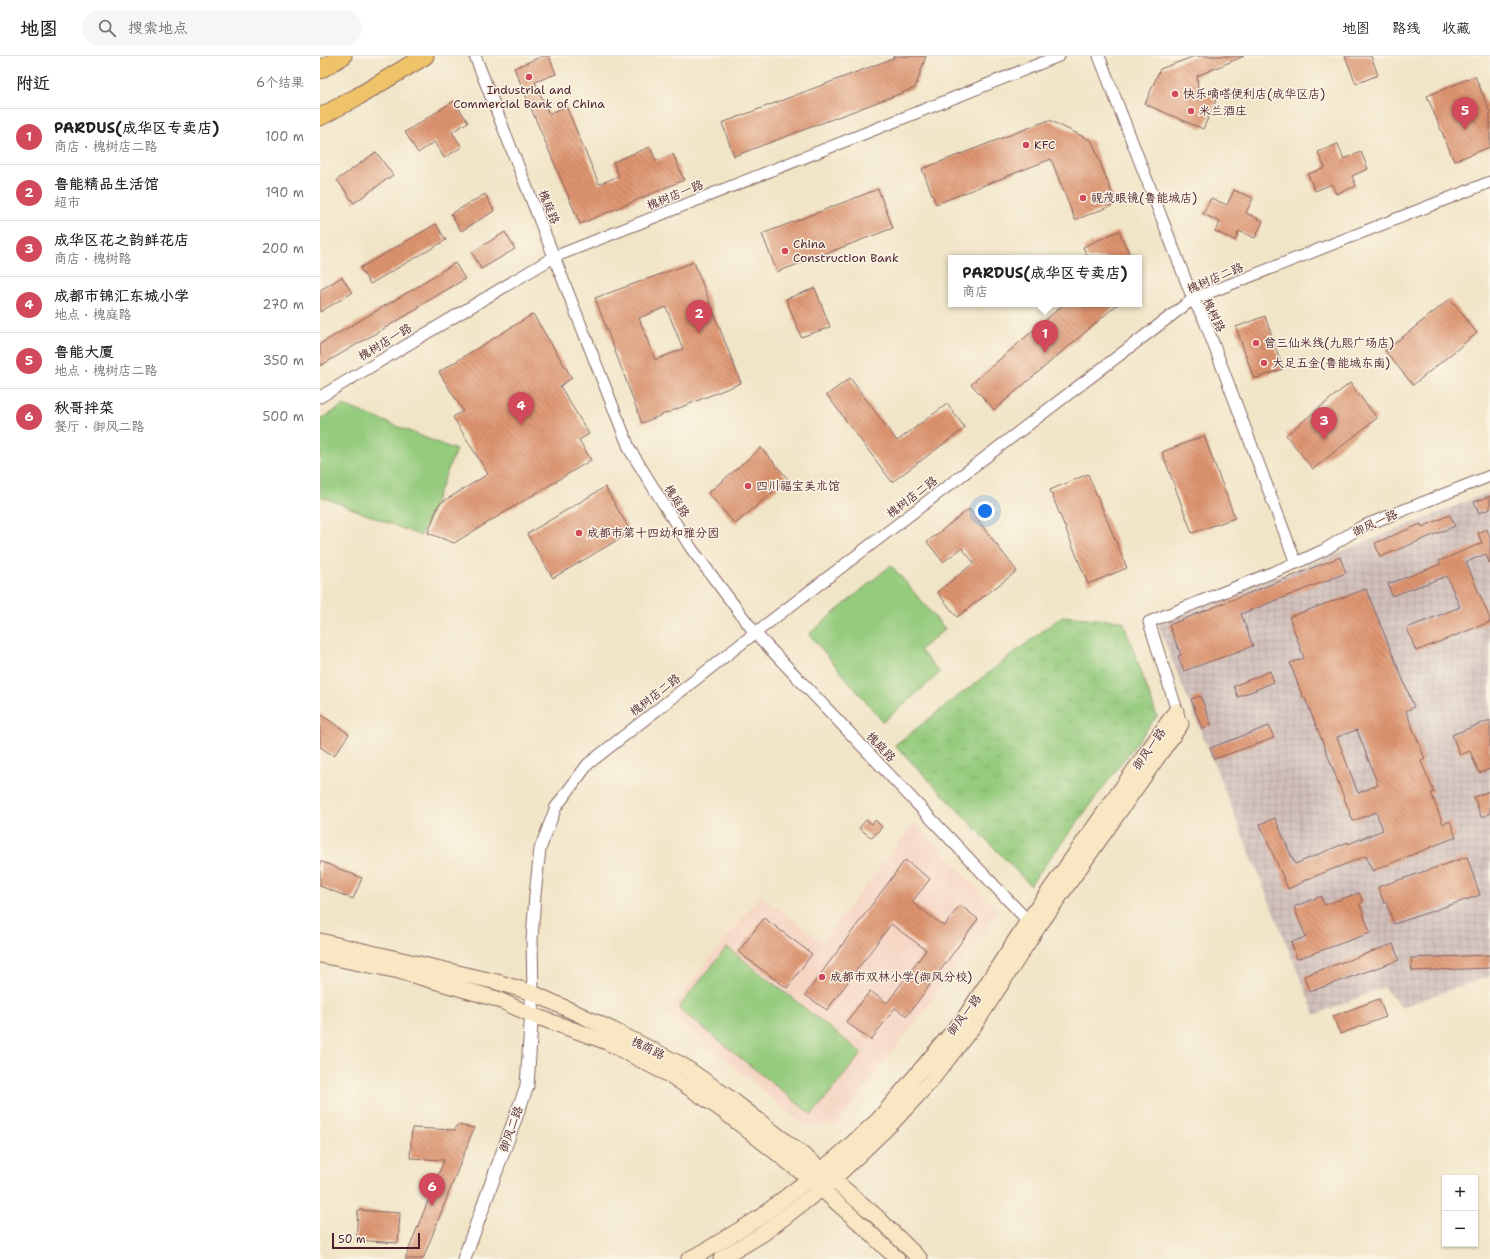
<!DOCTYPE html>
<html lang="zh">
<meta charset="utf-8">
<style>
body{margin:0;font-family:"Shantell Sans","LXGW WenKai TC",sans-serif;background:#f6f6f6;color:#222}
.controls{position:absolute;right:12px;bottom:12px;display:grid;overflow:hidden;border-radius:0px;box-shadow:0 1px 3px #0004}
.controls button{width:36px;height:36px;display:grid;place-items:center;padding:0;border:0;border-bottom:1px solid #e0e0e0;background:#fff;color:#222;font:20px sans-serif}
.scale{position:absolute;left:12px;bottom:10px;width:88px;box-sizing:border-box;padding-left:4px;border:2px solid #4a1f2b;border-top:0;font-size:11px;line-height:14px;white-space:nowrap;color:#4a1f2b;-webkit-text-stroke:3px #fcf5e5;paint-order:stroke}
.you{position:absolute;left:665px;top:455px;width:14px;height:14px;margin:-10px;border:3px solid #fff;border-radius:50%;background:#1a73e8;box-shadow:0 0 0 6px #1a73e833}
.badge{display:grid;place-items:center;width:26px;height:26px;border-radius:50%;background:#d1495b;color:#fff;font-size:13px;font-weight:700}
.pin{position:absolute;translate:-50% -33px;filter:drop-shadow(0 1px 2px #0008)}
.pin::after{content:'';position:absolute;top:21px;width:14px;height:12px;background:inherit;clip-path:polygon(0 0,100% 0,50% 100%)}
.popup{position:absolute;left:628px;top:199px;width:194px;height:52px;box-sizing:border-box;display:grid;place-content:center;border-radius:0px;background:#fff;filter:drop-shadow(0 1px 3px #0005);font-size:13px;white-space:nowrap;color:#767676}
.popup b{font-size:15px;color:#222}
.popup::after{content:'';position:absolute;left:50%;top:100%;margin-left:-8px;border:8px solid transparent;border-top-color:#fff}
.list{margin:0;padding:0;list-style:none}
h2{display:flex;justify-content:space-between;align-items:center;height:52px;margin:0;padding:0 16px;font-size:17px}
h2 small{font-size:13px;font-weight:400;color:#767676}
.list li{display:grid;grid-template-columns:26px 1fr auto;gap:12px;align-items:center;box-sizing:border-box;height:56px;padding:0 16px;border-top:1px solid #e0e0e0}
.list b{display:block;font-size:15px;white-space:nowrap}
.list p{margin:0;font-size:13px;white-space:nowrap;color:#767676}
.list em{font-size:13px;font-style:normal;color:#767676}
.icon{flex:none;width:22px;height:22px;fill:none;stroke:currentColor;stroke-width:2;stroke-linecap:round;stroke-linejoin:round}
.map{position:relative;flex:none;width:1170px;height:1203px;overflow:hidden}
header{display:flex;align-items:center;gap:24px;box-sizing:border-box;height:56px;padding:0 20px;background:#fff;border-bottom:1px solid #e0e0e0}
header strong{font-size:19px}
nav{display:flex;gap:22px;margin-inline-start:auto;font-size:14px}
.search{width:280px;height:36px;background:#f6f6f6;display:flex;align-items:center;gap:10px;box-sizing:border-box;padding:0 14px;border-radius:22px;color:#767676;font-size:15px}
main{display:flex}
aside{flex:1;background:#fff}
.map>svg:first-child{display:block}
.built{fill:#f5d3c1}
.industrial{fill:url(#industrial-grid)}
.grass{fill:url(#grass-tufts);stroke:#6f7554}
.park{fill:#94cb7d;stroke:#6f7554}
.building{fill:url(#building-back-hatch);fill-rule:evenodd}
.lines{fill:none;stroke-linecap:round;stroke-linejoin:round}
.minor-casing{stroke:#846462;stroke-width:13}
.tertiary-casing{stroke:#846462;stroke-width:15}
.secondary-casing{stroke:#846462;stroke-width:17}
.primary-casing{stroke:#846462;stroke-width:19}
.minor{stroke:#fff;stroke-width:11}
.tertiary{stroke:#fff;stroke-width:13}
.secondary{stroke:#f9e7c3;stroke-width:15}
.primary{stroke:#efc469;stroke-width:17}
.poi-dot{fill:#d1495b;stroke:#fcf5e5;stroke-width:1.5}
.labels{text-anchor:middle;stroke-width:3;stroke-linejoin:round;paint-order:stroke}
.poi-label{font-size:12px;fill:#4a1f2b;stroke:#fcf5e5;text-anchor:start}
.street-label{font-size:12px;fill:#4a1f2b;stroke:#fcf5e5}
</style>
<header>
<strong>地图</strong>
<div class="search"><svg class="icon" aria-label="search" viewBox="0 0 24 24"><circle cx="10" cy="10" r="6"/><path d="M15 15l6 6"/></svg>搜索地点</div>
<nav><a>地图</a><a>路线</a><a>收藏</a></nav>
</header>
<main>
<aside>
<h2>附近<small>6个结果</small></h2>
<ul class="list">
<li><span class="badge">1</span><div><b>PARDUS(成华区专卖店)</b><p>商店 · 槐树店二路</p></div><em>100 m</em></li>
<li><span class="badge">2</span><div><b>鲁能精品生活馆</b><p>超市</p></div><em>190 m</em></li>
<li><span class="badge">3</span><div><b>成华区花之韵鲜花店</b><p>商店 · 槐树路</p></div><em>200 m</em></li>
<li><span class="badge">4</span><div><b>成都市锦汇东城小学</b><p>地点 · 槐庭路</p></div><em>270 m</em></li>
<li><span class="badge">5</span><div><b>鲁能大厦</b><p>地点 · 槐树店二路</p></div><em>350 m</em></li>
<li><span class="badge">6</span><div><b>秋哥拌菜</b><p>餐厅 · 御风二路</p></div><em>500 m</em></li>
</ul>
</aside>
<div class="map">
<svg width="1170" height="1203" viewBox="0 0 1170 1203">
<defs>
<pattern id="industrial-grid" width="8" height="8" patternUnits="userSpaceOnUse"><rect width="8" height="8" fill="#d1c0bc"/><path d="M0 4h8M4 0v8" fill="none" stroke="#b5a5a2"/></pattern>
<pattern id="grass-tufts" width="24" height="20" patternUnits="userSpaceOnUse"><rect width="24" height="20" fill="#94cb7d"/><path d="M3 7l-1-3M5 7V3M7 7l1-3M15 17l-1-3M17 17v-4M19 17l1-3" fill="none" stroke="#81ae6c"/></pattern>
<pattern id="building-back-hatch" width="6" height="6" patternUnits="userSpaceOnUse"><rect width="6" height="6" fill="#de9470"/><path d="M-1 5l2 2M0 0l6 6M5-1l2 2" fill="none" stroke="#b6785c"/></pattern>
</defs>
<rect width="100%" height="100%" fill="#fcf5e5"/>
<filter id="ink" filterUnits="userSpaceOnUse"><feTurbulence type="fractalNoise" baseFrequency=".025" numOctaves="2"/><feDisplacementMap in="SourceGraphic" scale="8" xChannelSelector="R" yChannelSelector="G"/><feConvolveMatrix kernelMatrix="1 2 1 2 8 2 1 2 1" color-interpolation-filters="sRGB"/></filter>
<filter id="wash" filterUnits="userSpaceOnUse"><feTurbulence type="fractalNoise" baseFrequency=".012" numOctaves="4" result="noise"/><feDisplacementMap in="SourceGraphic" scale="16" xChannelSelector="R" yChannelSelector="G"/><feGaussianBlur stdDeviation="0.9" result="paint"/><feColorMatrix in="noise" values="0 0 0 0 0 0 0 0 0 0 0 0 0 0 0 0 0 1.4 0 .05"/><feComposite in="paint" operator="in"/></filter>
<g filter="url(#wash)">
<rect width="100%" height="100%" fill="#f1e5c7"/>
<path class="built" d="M595 766 679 856 517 1069H484L347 956 441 839 502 886Z"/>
<path class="industrial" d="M1170 436V920L1081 951 1063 931 995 959 838 569Z"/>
<path class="grass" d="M742 560 803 565 837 660 710 829 575 689Z"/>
<g class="park">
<path d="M24 349 136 394 101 480 0 440V364Z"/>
<path d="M571 509 625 573 600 594 620 617 563 666 489 578Z"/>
<path d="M407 891 542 997 492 1059 358 952Z"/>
</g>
<g id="blocks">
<g class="building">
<path d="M223 0H229L236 18 215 26 229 58 246 50 279 128 299 120 293 106 330 91 336 105 353 98 364 124 260 168 194 12Z"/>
<path d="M573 0H606L595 32 414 100 402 67 574 2Z"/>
<path d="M875 0H924L877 20 878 34 897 42 883 73 825 48 840 13Z"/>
<path d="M1025 0H1051L1058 19 1036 28Z"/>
<path d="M1155 20 1170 56V91L1134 105 1107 40Z"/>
<path d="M134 45 148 66 132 76 142 91 124 102 114 86 98 97 85 76Z"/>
<path d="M729 64 772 85 796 148 755 164 731 103 616 148 602 113Z"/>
<path d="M1018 88 1024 103 1041 96 1048 113 1032 120 1036 130 1016 138 1012 128 995 135 988 118 1005 112 998 96Z"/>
<path d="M56 96 73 119 34 147 17 124Z"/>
<path d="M558 133 573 172 457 216 442 178Z"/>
<path d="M914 134 933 142 926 157 943 165 935 182 919 175 915 185 895 175 900 166 883 158 891 142 907 149Z"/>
<path d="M165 138 174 155 141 175 131 158Z"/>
<path d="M116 168 126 184 50 228 40 212Z"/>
<path d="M799 175 811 202H768L763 191Z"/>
<path d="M185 176 195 193 161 213 152 196Z"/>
<path d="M374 206 421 327 322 367 275 242ZM346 251 363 293 335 304 319 262Z"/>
<path d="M135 207 145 223 99 250V252L0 310V288L102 228V227Z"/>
<path d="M22 221 32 237 0 256V234Z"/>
<path d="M495 232 510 271 481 281 466 243Z"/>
<path d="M1130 243 1157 277 1093 329 1065 295Z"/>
<path d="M744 248H798L674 354 651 328Z"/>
<path d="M213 258 252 322 240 330 269 378 259 384 271 404 134 487 108 477 119 448 168 418 133 361 143 355 119 316Z"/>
<path d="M945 260 963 313 934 323 916 271Z"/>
<path d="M530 322 577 385 627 348 645 372 572 426 507 339Z"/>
<path d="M1030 327 1057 362 993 413 966 379Z"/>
<path d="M884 380 915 462 872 477 842 396Z"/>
<path d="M441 392 468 423 415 468 388 437Z"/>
<path d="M768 418 807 512 768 528 730 434Z"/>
<path d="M285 431 311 476 233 522 207 478Z"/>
<path d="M1170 440V453L1159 457 1154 446Z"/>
<path d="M649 453 697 515 637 561 617 536 654 507 642 492 623 506 607 486Z"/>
<path d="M1130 459 1135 470 1060 501 1055 487 1101 468 1102 471Z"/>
<path d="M1167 473 1170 482V506L1169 507 1166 498 1146 506 1170 563V566L1096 595 1087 572 1140 551 1127 520 1072 540 1068 528 1121 508 1119 505 1162 487 1158 477Z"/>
<path d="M1020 501 1026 517 921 558 933 590 864 615 858 600 861 599 849 569Z"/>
<path d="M1046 533 1094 651 1086 655 1105 703 1101 705 1114 736 1111 737 1123 768 1130 765 1136 781 1052 815 1046 800 983 825V826L968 833 940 768 955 762 975 808 1028 786V788L1063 774 1056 756 1033 765 1003 687 985 642H983L970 607 984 602 969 561ZM1037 674 1058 729 1038 737 1017 681Z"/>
<path d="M950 615 954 626 918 641 914 630Z"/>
<path d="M881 640 891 669 882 673 871 643Z"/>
<path d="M0 658 29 678 14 700 0 691Z"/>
<path d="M1170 664V713L1159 717 1150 695 1140 699 1132 679Z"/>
<path d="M949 670 954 682 894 703 890 692Z"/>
<path d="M1170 735V758L1161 761 1154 741Z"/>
<path d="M546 764 552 768 555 764 562 771 552 782 539 772Z"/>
<path d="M1147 801 1160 839 1074 868 1066 846 1064 847 1058 831Z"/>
<path d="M585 804 610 823 592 846 624 870 640 849 658 863 587 960 575 952 551 984 526 966 550 935 567 947 606 894 571 868 507 954 485 939Z"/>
<path d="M0 805 42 822 33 843 0 830Z"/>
<path d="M1039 837 1043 846 1040 848 1050 877 977 903 971 886 986 881 974 851 1001 840 1004 849Z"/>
<path d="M444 862 492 898 467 932 418 896Z"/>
<path d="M1073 888 1079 904 989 936 984 920Z"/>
<path d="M1170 899V912L1092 915 1091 902Z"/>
<path d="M1059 943 1066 961 1020 978 1013 960Z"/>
<path d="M137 1069 154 1072 103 1203H85L124 1104 90 1102 92 1072 135 1074Z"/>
<path d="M38 1154 80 1157 78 1187 36 1184Z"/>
</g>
</g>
</g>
<g filter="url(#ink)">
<use href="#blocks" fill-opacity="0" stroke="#846462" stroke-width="1"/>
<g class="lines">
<g class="minor-casing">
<g id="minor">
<path d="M155 0 310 394 371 492 435 577 708 865 714 869"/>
<path d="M779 0 873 243 884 263 976 507"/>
<path d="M0 341 234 201 739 0"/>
<path d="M859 661 829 566 976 507 1004 494 1041 471 1170 420"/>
<path d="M213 937 212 884 215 839 220 793 236 751 268 708 435 577 873 243 1170 126"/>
</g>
</g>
<g class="tertiary-casing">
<path id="tertiary" d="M144 1203 207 1030 213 937"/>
</g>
<g class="secondary-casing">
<g id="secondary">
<path d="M0 885 177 926 213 937 293 974 362 1009 411 1043 502 1114 556 1160 600 1203"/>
<path d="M0 899 79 915 177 943 212 959 287 986 353 1021 402 1054 491 1124 544 1171 577 1203"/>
<path d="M369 1203 385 1195 439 1162 516 1102 558 1064 645 961 708 865 856 655"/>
<path d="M401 1203 444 1177 501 1133 523 1114 574 1065 609 1027 656 967 718 871 861 668"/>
</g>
</g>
<g class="primary-casing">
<g id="primary">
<path d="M0 14 23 0"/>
<path d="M0 61 37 41 105 0"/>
</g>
</g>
<use href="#minor" class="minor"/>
<use href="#tertiary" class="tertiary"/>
<use href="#secondary" class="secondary"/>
<use href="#primary" class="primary"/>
</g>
</g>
<g class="poi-dot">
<circle cx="209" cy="21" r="4"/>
<circle cx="855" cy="38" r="4"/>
<circle cx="871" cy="55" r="4"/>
<circle cx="706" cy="89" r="4"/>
<circle cx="763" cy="142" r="4"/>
<circle cx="465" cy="195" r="4"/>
<circle cx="936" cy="287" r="4"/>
<circle cx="944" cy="307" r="4"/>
<circle cx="428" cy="430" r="4"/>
<circle cx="259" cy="477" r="4"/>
<circle cx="502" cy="921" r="4"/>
</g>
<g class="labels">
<g class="poi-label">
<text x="209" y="38" text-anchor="middle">Industrial and<tspan x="209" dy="14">Commercial Bank of China</tspan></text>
<text x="863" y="42">快乐嘀嗒便利店(成华区店)</text>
<text x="879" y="59">米兰酒庄</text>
<text x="714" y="93">KFC</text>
<text x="771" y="146">视茂眼镜(鲁能城店)</text>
<text x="473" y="192">China<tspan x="473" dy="14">Construction Bank</tspan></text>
<text x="944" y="291">曾三仙米线(九熙广场店)</text>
<text x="952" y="311">大足五金(鲁能城东南)</text>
<text x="436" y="434">四川福宝美术馆</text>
<text x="267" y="481">成都市第十四幼和雅分园</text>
<text x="510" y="925">成都市双林小学(御风分校)</text>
</g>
<g class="street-label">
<text transform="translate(355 139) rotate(-22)" y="4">槐树店一路</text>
<text transform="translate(229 151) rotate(68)" y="4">槐庭路</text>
<text transform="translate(895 222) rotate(-23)" y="4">槐树店二路</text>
<text transform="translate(894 259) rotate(65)" y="4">槐树路</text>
<text transform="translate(65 286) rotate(-31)" y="4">槐树店一路</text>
<text transform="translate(592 441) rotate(-37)" y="4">槐树店二路</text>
<text transform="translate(357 445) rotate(58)" y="4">槐庭路</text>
<text transform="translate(1055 467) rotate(-24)" y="4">御风一路</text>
<text transform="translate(335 639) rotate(-38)" y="4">槐树店二路</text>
<text transform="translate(561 691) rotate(47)" y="4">槐庭路</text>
<text transform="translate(829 693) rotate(-55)" y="4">御风一路</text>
<text transform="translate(644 959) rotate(-53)" y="4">御风一路</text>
<text transform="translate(328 992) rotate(27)" y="4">槐荫路</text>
<text transform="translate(191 1073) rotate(-70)" y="4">御风二路</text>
</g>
</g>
</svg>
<div class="controls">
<button>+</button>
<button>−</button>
</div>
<div class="scale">50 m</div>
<div class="you"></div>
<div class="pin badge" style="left:725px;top:297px">1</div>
<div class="popup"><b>PARDUS(成华区专卖店)</b>商店</div>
<div class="pin badge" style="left:379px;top:277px">2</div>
<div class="pin badge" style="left:1004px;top:384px">3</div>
<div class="pin badge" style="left:201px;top:369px">4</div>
<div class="pin badge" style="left:1145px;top:74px">5</div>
<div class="pin badge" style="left:112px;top:1150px">6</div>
</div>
</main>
